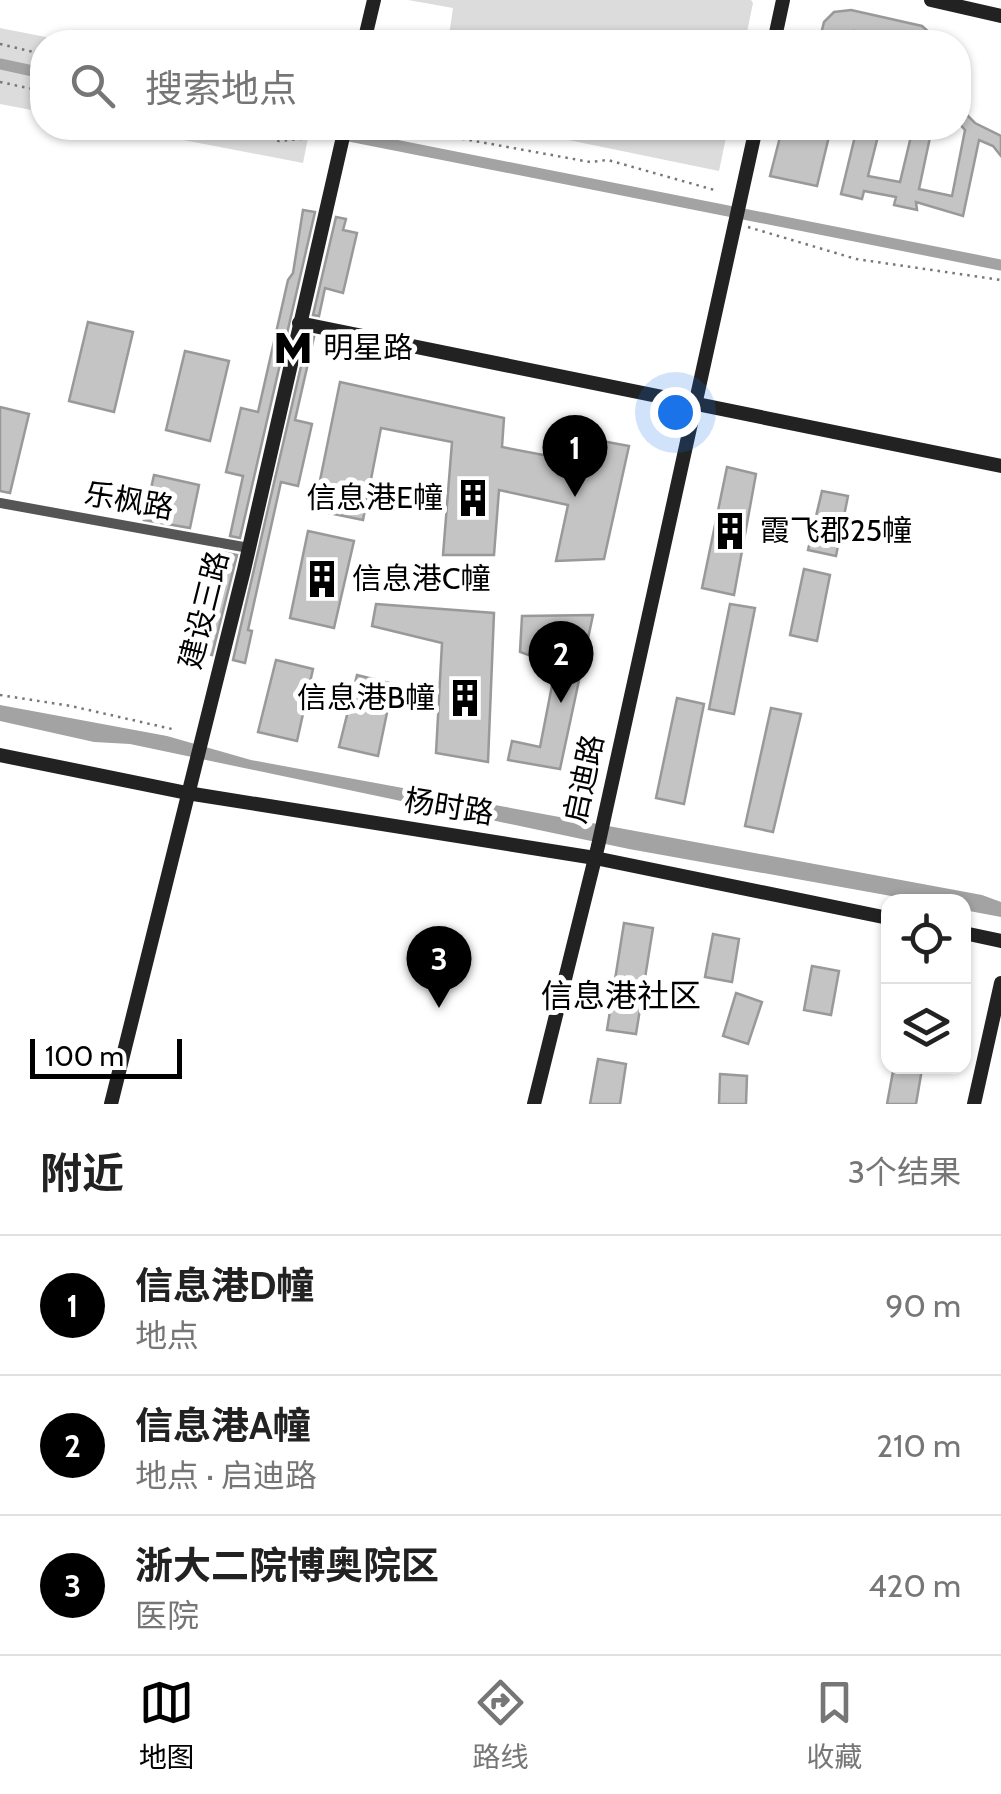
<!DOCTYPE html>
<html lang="zh">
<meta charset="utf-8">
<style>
body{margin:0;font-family:Cabin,"Noto Sans SC",sans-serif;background:#f6f6f6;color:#222}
.controls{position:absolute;right:30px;bottom:30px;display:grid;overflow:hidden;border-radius:20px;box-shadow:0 2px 8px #0004}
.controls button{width:90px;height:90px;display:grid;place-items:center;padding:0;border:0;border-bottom:2px solid #e0e0e0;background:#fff;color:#222;font:50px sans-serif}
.scale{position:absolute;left:30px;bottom:25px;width:152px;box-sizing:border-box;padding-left:10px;border:5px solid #000;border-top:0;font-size:28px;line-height:35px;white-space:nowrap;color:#000;-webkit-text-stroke:8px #fff;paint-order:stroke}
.you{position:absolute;left:675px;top:412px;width:35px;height:35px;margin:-25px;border:8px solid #fff;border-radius:50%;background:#1a73e8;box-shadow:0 0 0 15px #1a73e833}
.badge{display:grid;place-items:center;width:65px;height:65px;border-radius:50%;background:#000;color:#fff;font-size:32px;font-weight:700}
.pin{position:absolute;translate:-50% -82px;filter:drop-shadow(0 2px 5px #0008)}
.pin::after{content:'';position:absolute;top:52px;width:35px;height:30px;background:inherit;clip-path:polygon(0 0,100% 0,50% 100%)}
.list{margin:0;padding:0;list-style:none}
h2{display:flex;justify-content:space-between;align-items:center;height:130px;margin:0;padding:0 40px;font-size:42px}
h2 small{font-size:32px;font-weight:400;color:#767676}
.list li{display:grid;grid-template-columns:65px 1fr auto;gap:30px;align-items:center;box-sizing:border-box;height:140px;padding:0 40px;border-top:2px solid #e0e0e0}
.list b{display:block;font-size:38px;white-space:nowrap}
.list p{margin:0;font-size:32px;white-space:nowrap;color:#767676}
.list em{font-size:32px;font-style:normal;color:#767676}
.icon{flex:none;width:55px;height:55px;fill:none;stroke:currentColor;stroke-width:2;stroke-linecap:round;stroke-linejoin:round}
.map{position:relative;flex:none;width:1001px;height:1104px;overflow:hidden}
.search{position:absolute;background:#fff;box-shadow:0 2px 8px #0004;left:30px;right:30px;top:30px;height:110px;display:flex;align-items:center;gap:25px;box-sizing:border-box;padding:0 35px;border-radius:40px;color:#767676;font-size:38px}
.sheet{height:550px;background:#fff}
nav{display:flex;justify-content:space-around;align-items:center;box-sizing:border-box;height:140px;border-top:2px solid #e0e0e0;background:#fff;font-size:28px;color:#767676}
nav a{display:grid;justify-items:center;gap:5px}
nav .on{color:#000}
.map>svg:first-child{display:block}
.green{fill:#dcdcdc}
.water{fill:#a3a3a3}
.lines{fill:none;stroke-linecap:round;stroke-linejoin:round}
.canal{stroke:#a3a3a3;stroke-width:11}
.building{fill:#c4c4c4;stroke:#999;stroke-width:2.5}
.path{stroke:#777;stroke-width:2.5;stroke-dasharray:2.5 5;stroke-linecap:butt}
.street{stroke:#555;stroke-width:10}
.secondary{stroke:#222;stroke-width:14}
.labels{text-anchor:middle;stroke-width:10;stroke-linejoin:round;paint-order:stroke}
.poi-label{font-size:30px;fill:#000;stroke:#fff;text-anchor:start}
.street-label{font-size:30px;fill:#000;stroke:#fff}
.neighbourhood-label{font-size:32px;fill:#000;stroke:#fff}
</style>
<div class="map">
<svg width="1001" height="1104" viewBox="0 0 1001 1104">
<rect width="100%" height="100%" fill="#fff"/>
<g class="green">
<path d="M408 0H751L753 3 745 42H448L453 8Z"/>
<path d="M0 28 71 42H42V112L0 104Z"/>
<path d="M121 128H310L303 163Z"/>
<path d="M510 128H728L719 171Z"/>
</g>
<path class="water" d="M0 705 167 736 251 760 982 895 1001 902V917L964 910V902L919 901 629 849 130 744 94 742 0 721Z"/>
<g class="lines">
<g class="canal">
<path d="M0 64 42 73"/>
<path d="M309 128 1001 265"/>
</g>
</g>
<g class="building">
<path d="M851 10 922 26 932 35 933 42H904L854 31 851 42H819L824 22 834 12Z"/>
<path d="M958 106 975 123 1001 136V156L993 146 979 140 963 216 916 202 917 210 894 205 896 197 864 191 862 199 841 194 857 128H880L868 176 900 182 913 128H932L919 189 952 196 965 130 958 122Z"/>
<path d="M794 128H831L817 186 770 176 780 137 790 138Z"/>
<path d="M303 210 315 212 240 538 230 536 243 476 226 472 241 408 258 412 288 280 293 273Z"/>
<path d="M336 217 346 219 343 230 357 233 343 293 325 288 319 316 313 315Z"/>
<path d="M88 322 133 332 114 412 69 401Z"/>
<path d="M308 336 314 337 295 420 312 424 298 486 281 482 248 630 252 631 245 663 233 660Z"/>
<path d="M185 351 229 361 210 441 166 430Z"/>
<path d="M340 382 504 418 502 447 575 461 580 437 629 446 604 559 556 561 568 505 499 490 494 555H443L452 442 381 428 363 520 314 510Z"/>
<path d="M0 407 29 414 10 493 0 491Z"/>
<path d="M727 467 756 474 734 595 702 588Z"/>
<path d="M154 475 199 485 190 528 144 520Z"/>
<path d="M822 491 848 496 836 556 808 550Z"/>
<path d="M308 531 354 541 334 628 290 618Z"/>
<path d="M226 553 237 555 212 655 199 652Z"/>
<path d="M804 569 830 575 817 641 790 635Z"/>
<path d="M376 604 494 613 488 762 436 753 442 643 372 626Z"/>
<path d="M730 604 755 608 734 714 709 709Z"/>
<path d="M593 615 560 769 508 760 512 741 540 747 556 665 520 652 522 616Z"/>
<path d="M276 660 313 669 297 741 258 732Z"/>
<path d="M357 675 393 684 378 756 339 747Z"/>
<path d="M677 698 704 704 684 804 656 798Z"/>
<path d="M771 708 801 714 773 832 745 826Z"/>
<path d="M624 923 653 928 636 1034 607 1030Z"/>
<path d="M713 934 739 939 732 982 705 977Z"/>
<path d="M812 966 839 971 831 1015 804 1010Z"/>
<path d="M736 993 762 1002 748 1044 723 1036Z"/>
<path d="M598 1059 626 1064 620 1104H590Z"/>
<path d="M894 1066 922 1069 916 1104H887Z"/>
<path d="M720 1074 747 1076 746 1104H719Z"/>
</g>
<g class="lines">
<g class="path">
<path d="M0 44 42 54"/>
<path d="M0 82 42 91"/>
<path d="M234 128 279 141 312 138"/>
<path d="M403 128 590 162 608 160 718 191"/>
<path d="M748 227 856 259 1001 280"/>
<path d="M0 695 71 706 172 729"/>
</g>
<path class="street" d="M0 503 249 548"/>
<g class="secondary">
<path d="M931 0 1001 16"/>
<path d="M364 42 374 0"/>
<path d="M774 42 783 0"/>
<path d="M299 323 1001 466"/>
<path d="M0 755 187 793 595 858 888 918"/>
<path d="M964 933 1001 941"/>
<path d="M111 1104 244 570 345 128"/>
<path d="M534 1104 598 846 756 128"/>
<path d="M974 1104 1001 983"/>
</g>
</g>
<defs>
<g id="metro-bare" transform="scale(3)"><path d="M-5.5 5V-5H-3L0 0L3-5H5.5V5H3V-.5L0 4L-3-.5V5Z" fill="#000" stroke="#fff" stroke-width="2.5" paint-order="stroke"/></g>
<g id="building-bare" transform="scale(3)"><path d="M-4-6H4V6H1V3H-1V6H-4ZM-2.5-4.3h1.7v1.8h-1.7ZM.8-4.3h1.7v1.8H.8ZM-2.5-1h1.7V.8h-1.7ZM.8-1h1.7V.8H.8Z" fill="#000" stroke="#fff" stroke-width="2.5" paint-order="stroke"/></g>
</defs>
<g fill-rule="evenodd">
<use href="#metro-bare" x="293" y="348"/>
<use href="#building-bare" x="473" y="498"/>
<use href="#building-bare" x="730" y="531"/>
<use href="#building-bare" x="322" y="579"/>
<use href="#building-bare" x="465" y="698"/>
</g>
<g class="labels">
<g class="poi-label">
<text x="323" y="358">明星路</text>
<text x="443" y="508" text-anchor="end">信息港E幢</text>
<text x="760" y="541">霞飞郡25幢</text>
<text x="352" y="589">信息港C幢</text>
<text x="435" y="708" text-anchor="end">信息港B幢</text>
</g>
<g class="street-label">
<text transform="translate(129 501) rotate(10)" y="10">乐枫路</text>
<text transform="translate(204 610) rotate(-76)" y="10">建设三路</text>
<text transform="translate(584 779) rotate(-78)" y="10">启迪路</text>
<text transform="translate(449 807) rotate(9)" y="10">杨时路</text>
</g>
<g class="neighbourhood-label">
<text x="621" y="1007">信息港社区</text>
</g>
</g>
</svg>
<div class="controls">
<button><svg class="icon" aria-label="locate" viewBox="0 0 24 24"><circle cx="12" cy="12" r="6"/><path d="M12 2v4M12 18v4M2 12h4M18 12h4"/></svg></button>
<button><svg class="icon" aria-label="layers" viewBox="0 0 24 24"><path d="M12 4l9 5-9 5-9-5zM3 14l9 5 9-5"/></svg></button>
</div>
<div class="scale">100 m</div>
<div class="you"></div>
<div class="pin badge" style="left:575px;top:497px">1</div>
<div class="pin badge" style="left:561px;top:703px">2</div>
<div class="pin badge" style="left:439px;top:1008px">3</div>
<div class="search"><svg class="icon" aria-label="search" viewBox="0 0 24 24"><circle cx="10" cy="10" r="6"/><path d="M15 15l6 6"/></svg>搜索地点</div>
</div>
<section class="sheet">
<h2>附近<small>3个结果</small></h2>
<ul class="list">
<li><span class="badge">1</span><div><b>信息港D幢</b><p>地点</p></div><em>90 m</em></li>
<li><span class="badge">2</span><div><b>信息港A幢</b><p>地点 · 启迪路</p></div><em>210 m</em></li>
<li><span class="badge">3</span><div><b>浙大二院博奥院区</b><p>医院</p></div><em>420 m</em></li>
</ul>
</section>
<nav>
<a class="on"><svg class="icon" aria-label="map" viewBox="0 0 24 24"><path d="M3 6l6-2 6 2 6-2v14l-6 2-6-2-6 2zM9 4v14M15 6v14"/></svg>地图</a>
<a><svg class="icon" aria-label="directions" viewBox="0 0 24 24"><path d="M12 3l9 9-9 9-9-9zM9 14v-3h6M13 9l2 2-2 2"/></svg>路线</a>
<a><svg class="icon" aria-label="saved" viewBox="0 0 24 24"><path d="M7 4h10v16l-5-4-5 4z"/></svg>收藏</a>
</nav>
